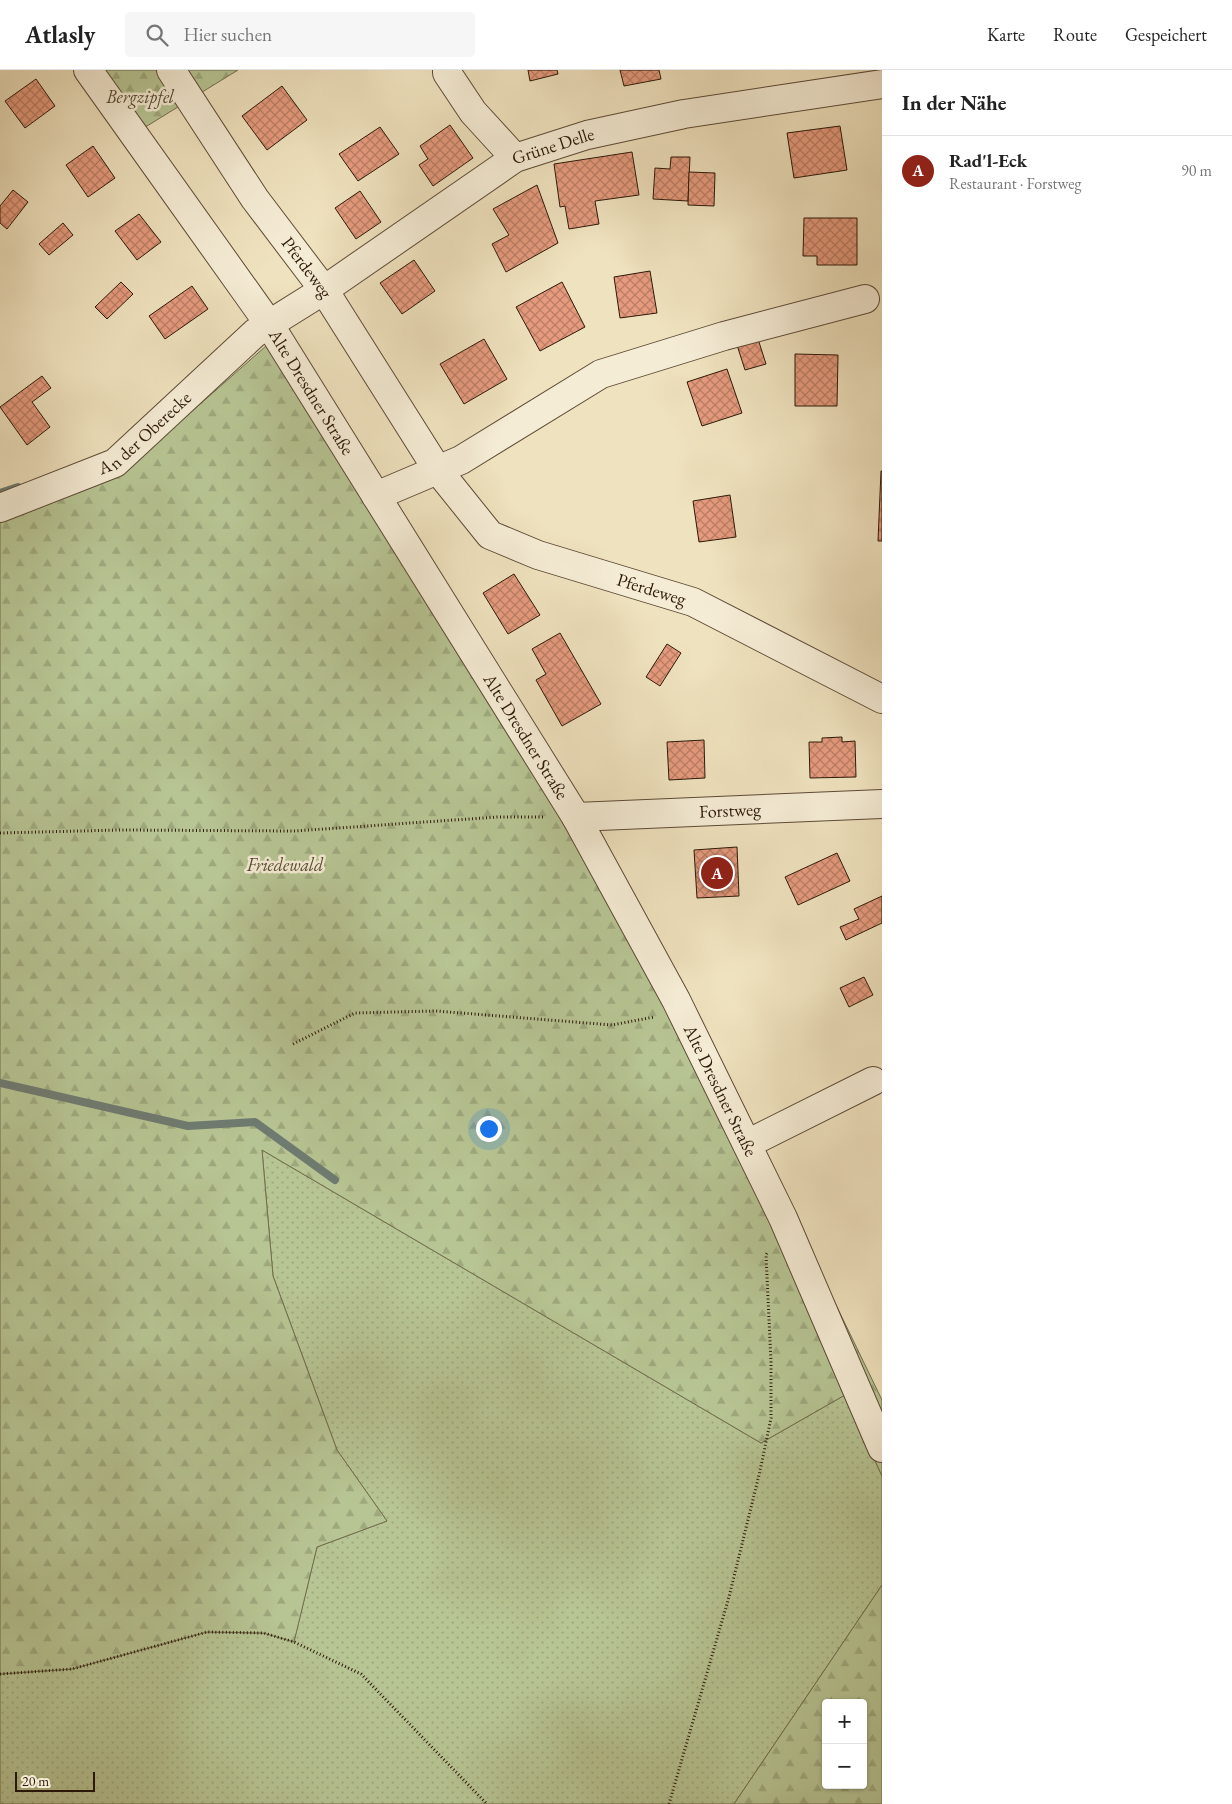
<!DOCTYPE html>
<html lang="de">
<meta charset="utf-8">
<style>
body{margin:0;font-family:"EB Garamond",serif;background:#f6f6f6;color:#222}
.controls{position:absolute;right:15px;bottom:15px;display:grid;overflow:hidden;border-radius:5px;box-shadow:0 1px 4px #0004}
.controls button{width:45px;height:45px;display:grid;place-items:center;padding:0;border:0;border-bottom:1px solid #e0e0e0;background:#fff;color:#222;font:25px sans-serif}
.scale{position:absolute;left:15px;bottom:12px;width:80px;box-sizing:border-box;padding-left:5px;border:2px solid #2c1808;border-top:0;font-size:14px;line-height:18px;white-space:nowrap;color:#2c1808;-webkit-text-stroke:4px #f5ecd5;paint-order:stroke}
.you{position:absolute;left:488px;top:1058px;width:18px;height:18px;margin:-12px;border:4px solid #fff;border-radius:50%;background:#1a73e8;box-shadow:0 0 0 8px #1a73e833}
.badge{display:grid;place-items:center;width:32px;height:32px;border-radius:50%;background:#8f2418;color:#fff;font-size:16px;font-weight:700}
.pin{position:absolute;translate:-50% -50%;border:2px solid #fff;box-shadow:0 1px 5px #0006}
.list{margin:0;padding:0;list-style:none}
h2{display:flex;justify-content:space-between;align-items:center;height:65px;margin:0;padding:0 20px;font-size:21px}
h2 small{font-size:16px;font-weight:400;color:#767676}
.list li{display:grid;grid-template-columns:32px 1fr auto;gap:15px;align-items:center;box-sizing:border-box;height:70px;padding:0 20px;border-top:1px solid #e0e0e0}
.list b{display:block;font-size:19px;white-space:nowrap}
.list p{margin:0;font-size:16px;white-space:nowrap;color:#767676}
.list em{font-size:16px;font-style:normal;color:#767676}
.icon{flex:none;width:28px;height:28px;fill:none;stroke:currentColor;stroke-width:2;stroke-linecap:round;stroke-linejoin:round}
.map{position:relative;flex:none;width:882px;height:1734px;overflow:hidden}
header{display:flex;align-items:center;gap:30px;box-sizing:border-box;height:70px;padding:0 25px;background:#fff;border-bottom:1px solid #e0e0e0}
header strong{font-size:24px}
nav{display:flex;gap:28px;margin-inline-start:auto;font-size:18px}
.search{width:350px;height:45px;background:#f6f6f6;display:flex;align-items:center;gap:12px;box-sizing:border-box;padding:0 18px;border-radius:5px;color:#767676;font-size:19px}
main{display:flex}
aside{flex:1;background:#fff}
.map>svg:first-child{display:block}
.grass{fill:url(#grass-dots);stroke:#726e4e}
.forest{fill:url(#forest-firs);stroke:#726e4e;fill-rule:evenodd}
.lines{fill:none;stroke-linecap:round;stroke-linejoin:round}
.stream{stroke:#6f7b71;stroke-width:8}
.building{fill:url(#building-cross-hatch);stroke:#2c1808}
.minor-casing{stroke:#5d4a36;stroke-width:30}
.path{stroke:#2c1808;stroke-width:3;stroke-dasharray:1 2.5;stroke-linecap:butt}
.minor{stroke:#f5ecd5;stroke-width:28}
.labels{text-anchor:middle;stroke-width:5;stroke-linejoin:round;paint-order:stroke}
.park-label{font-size:18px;font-style:italic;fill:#564c32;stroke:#f5ecd5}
.street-label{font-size:18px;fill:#2c1808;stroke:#f5ecd5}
</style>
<header>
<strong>Atlasly</strong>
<div class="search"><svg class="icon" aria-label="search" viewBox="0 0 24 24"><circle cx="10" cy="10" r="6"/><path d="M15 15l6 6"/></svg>Hier suchen</div>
<nav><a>Karte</a><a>Route</a><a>Gespeichert</a></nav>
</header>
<main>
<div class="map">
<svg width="882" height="1734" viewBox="0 0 882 1734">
<defs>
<pattern id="grass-dots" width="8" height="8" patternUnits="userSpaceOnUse" patternTransform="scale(1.25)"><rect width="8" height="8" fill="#b7c493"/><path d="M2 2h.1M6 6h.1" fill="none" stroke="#9ea87d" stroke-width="1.8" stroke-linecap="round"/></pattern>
<pattern id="forest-firs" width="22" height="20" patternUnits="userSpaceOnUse" patternTransform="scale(1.25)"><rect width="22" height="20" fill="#b7c493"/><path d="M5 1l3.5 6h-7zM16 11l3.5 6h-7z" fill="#9ea87d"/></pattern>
<pattern id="building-cross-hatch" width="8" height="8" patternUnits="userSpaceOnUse" patternTransform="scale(1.25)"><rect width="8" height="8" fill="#e69b7e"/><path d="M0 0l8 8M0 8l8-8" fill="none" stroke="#bb7d65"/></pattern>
</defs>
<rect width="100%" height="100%" fill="#efe2be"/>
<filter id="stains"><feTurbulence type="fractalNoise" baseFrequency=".004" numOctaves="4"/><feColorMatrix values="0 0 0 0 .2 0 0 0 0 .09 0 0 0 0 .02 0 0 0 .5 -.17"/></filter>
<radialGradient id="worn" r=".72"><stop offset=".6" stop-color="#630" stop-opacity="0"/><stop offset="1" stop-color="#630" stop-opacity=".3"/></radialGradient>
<path class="grass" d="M262 1080 761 1373 845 1325 882 1406V1515L734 1734H0V1604L72 1599 207 1562 264 1563 294 1571 317 1477 387 1451 337 1380 273 1206Z"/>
<g class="forest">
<path d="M88 0H238L134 64Z"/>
<path d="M283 261 792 1144 882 1330V1406L845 1325 761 1373 262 1080 273 1206 337 1380 387 1451 317 1477 294 1572 263 1563 207 1562 72 1599 0 1604V445L123 402Z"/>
<path d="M882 1515V1734H734ZM826 1633H863V1715H826Z"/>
</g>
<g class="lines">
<g class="stream">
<path d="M0 423 18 417"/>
<path d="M0 1013 188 1056 255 1052 335 1110"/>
</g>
</g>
<g class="building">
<path d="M528 0H557L558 4 530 11Z"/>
<path d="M620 0H659L661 9 624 16Z"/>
<path d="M36 9 55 36 25 58 5 31Z"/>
<path d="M282 16 307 50 267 80 242 46Z"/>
<path d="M450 55 473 88 433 116 419 95 428 89 420 76Z"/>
<path d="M840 56 847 100 794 108 787 63Z"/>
<path d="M380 57 399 84 358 111 339 84Z"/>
<path d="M93 76 115 108 88 127 66 95Z"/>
<path d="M632 82 639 125 595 131 599 154 569 159 565 136 560 137 554 94Z"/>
<path d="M671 87H690L688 131 653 129 655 98 670 99Z"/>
<path d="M689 102 715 103 714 136 688 135Z"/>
<path d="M537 115 558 173 506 202 492 174 509 165 493 139Z"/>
<path d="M13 120 28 132 7 159 0 153V136Z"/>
<path d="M360 121 381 152 356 169 335 138Z"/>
<path d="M139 144 161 172 137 190 115 161Z"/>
<path d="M804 148H857V195H817V186H803Z"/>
<path d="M63 153 73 165 49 185 39 174Z"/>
<path d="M414 190 435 221 402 244 380 213Z"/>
<path d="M650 201 657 243 620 248 614 207Z"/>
<path d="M121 212 133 224 107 249 95 237Z"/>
<path d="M562 212 585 257 540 281 516 237Z"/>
<path d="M192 216 208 239 165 269 149 246Z"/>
<path d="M484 269 507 309 464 334 440 294Z"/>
<path d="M758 269 766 294 745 300 737 275Z"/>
<path d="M795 284 838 285 837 336H795Z"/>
<path d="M727 299 742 343 702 356 687 312Z"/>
<path d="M42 306 51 318 32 332 50 357 27 375 0 337Z"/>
<path d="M881 401H882V471H878Z"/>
<path d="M730 425 736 467 699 472 693 431Z"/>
<path d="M514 504 540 545 508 564 483 523Z"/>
<path d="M560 563 601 634 562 656 536 610 546 604 532 579Z"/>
<path d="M667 574 681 583 660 616 646 607Z"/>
<path d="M842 667V672L855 671 856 707 810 708 809 672H822V668Z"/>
<path d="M704 670 705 708 669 710 667 672Z"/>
<path d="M737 777 739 826 697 828 694 780Z"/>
<path d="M837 783 850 811 798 835 785 807Z"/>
<path d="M882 826V853L846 870 840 857 859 849 854 839Z"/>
<path d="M864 907 873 925 849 937 840 918Z"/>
</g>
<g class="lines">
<g class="minor-casing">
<g id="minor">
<path id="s1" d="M88 0 269 254 576 747 676 930 783 1148 882 1378"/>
<path id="s2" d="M171 0 255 129 324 220 437 399 490 465 538 485 693 532 882 629"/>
<path d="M447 0V3L473 42 515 88"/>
<path d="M376 426 461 390 601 304 724 266 865 229"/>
<path id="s3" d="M0 438 115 393 255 263 324 220 515 88 587 65 684 44 882 14"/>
<path id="s4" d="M576 747 882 734"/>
<path d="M747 1074 873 1011"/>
</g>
</g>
<g class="path">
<path d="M0 763 119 760 295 761 497 747H544"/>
<path d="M293 974 355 943 436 941 612 955 654 947"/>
<path d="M0 1604 72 1599 207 1562 264 1563 294 1572 361 1604 487 1734"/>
<path d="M669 1734 729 1527 760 1401 771 1348V1292L766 1185 768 1181"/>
</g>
<use href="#minor" class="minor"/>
</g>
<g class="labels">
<g class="park-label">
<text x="140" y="33">Bergzipfel</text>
<text x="285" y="801">Friedewald</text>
</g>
<g class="street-label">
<text dy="6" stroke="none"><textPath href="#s3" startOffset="668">Grüne Delle</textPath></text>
<text dy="6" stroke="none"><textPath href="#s2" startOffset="240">Pferdeweg</textPath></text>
<text dy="6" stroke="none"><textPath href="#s1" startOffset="392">Alte Dresdner Straße</textPath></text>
<text dy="6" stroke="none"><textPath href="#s3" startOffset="165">An der Oberecke</textPath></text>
<text dy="6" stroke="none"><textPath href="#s2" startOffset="735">Pferdeweg</textPath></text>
<text dy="6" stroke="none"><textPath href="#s1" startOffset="798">Alte Dresdner Straße</textPath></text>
<text dy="6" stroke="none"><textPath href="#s4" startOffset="154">Forstweg</textPath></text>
<text dy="6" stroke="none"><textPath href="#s1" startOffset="1202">Alte Dresdner Straße</textPath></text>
</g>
</g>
<rect width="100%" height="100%" filter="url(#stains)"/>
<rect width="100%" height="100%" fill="url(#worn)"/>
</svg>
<div class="controls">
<button>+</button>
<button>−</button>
</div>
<div class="scale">20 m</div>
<div class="you"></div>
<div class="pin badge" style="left:717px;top:803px">A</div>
</div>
<aside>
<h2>In der Nähe<small></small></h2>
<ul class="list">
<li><span class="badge">A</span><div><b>Rad'l-Eck</b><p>Restaurant · Forstweg</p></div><em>90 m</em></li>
</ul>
</aside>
</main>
